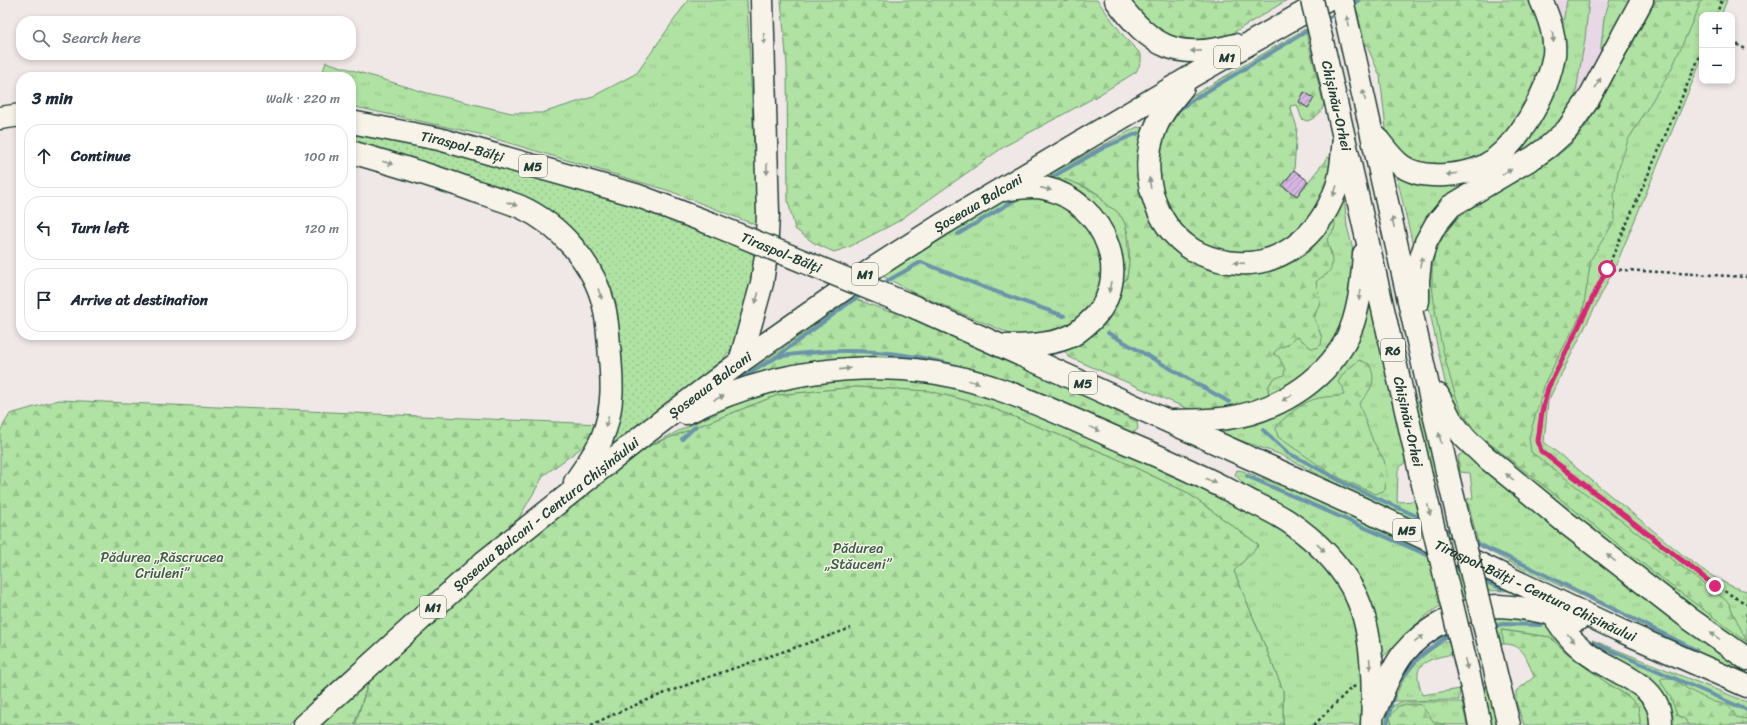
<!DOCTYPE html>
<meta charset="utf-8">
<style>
body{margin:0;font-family:Sriracha,sans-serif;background:#f6f6f7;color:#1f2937}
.controls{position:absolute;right:12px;top:12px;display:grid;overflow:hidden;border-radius:8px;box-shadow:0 2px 6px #0003}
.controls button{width:36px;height:36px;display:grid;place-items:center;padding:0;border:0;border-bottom:1px solid #e0e1e3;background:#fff;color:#1f2937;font:20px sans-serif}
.stop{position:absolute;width:12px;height:12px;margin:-9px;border:3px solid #db2777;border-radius:50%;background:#fff}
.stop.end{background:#db2777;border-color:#fff;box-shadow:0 1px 4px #0008}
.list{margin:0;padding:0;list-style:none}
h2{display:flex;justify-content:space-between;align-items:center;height:52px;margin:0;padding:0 16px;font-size:17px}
h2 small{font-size:13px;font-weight:400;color:#747a83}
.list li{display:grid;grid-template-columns:26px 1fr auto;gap:12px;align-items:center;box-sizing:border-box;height:64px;margin:0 8px 8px;padding:0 8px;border:1px solid #e0e1e3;border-radius:16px}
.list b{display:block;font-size:15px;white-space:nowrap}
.list em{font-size:13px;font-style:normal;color:#747a83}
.icon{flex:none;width:22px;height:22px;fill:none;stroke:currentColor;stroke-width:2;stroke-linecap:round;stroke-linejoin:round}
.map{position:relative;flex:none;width:1747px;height:725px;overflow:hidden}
.search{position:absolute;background:#fff;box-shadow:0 2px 6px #0003;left:16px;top:16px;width:340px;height:44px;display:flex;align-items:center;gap:10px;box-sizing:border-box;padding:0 14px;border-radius:16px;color:#747a83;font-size:15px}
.panel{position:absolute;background:#fff;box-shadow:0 2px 6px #0003;left:16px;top:72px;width:340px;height:268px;border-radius:16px}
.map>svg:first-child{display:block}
.built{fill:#e8d8e5}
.grass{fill:url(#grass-tufts);stroke:#68906c}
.forest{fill:url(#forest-firs);stroke:#68906c}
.garden{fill:url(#garden-dots);stroke:#68906c}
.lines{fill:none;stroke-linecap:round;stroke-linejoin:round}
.stream{stroke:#6b94aa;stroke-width:4}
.building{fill:url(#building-hatch);stroke:#1f3d34}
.highway-casing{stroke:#1f3d34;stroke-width:25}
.path{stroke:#1f3d34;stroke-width:2.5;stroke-dasharray:3 3;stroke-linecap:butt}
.highway{stroke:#f7f3e8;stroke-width:22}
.highway-bridge-casing{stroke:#1f3d34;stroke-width:25;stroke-linecap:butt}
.highway-bridge{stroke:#f7f3e8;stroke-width:22}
.oneway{fill:#8b988e}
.route{stroke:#db2777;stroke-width:5}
.labels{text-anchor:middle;stroke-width:3;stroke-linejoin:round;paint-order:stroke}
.shield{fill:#f7f3e8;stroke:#60746a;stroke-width:1}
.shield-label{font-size:13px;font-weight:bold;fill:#1f3d34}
.street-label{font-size:14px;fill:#1f3d34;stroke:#f7f3e8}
.park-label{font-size:14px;fill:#3c5e4a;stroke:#f7f3e8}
</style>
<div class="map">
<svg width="1747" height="725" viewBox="0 0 1747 725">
<defs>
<pattern id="grass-tufts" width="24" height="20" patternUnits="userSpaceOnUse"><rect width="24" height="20" fill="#b0e2a3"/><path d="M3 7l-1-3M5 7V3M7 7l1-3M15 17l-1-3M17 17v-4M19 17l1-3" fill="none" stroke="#97c38d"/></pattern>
<pattern id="forest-firs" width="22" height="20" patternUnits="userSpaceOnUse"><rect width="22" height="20" fill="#b0e2a3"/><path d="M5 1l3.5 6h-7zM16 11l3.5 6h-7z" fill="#97c38d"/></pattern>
<pattern id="garden-dots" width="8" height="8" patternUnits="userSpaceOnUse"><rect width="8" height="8" fill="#b0e2a3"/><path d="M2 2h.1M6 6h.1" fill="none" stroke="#97c38d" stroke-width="1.8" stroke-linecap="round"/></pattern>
<pattern id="building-hatch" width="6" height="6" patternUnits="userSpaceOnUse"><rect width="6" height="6" fill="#d6b5e1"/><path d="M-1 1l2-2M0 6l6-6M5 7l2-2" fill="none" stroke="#ad94b7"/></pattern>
</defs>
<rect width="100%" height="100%" fill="#f0e7e7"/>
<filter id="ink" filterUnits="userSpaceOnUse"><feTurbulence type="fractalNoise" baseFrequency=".025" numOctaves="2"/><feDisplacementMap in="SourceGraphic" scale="8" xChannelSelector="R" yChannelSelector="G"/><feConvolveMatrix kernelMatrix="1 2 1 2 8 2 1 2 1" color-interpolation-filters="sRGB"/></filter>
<g filter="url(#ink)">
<g class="built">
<path d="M1548 0H1567L1561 34Z"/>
<path d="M1589 0H1634L1573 109 1585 39Z"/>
</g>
<g class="grass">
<path d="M688 0H747L758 226 670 191 479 134 351 106V77H321L326 62 427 93 511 113H542L590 98 637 73Z"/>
<path d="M1567 0H1589L1585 39 1573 109 1566 118 1415 240 1412 241 1397 178 1561 34Z"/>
<path d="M1610 0H1634L1600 56 1604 18Z"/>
<path d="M1649 0H1727L1721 15H1702V59L1616 265 1548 401 1544 442C1578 469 1611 496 1644 523 1670 544 1714 585 1747 591V650L1478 443 1455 410 1445 382 1427 299 1425 266 1445 223 1532 165Z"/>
<path d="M1050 174 1069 180 1098 194 1106 205 1115 209 1121 216 1126 225 1129 263 1127 278 1116 292 1118 268 1052 182Z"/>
<path d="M1036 195 1067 206 1098 242 1103 277 1091 310 1056 336 1013 335 914 293 883 276 1011 196Z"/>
<path d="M1344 196 1347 226 1355 258 1349 306 1337 338 1313 370 1269 397 1268 387 1273 379V355L1277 348 1288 344 1291 339 1298 337 1311 348 1322 338 1314 317 1320 302 1316 282 1320 277 1327 274 1332 253 1329 248 1327 239 1334 230 1331 213Z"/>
<path d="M1368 295 1407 457 1404 463 1398 470 1397 502 1415 501 1419 522 1351 491 1279 454 1211 430 1303 395Z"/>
<path d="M846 375 953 382 1091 435 1276 525 1304 544 1331 570 1359 624 1362 675 1361 689 1363 700 1360 725H1283V690L1234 571 1259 545 1186 492 1111 456 987 406 929 391 856 387 778 395 651 445 680 430 754 396Z"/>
<path d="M1421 401 1438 477 1430 475 1415 402Z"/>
<path d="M1466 451 1747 667V676L1576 593 1525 570 1479 546 1467 499 1473 498 1470 473 1460 472 1458 456Z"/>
<path d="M1237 470 1243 471 1294 491 1518 591C1500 591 1480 589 1463 595 1430 606 1405 635 1381 659L1362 596 1261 495 1247 487 1235 475Z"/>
<path d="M1494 616 1543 621 1636 691 1648 708 1651 725H1639L1640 721 1638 706 1629 697 1607 683 1568 654 1550 637 1502 630 1504 644 1499 645Z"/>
<path d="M1592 640 1747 702V725H1669L1597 649Z"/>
<path d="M1446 641H1449L1452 654C1441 657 1420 659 1418 673 1417 679 1421 689 1422 695L1460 689 1459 700 1394 701C1402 675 1422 653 1446 641Z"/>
<path d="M370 678 354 725H320Z"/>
<path d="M1481 687H1489L1498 725H1489Z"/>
<path d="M1401 702H1462L1467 725H1381C1382 714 1391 706 1401 702Z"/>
</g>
<g class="forest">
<path d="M781 0H1062L1065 2 1071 0H1097L1126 39 1141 54V62L1136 72 1097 96 1005 146 897 222 849 247 834 252 814 243 795 229 788 201 787 65Z"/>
<path d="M1123 0H1287L1218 42 1177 45Z"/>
<path d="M1362 0H1532L1544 22 1546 68 1510 132 1474 163 1418 166 1394 145 1386 129 1380 76 1364 39 1355 4Z"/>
<path d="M1656 0H1702L1671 70 1628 140 1618 171 1614 195 1615 220 1591 259 1583 311 1546 380 1529 437 1531 452 1728 602 1747 642 1670 585 1478 434C1472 426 1465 418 1461 409 1448 380 1427 292 1433 262 1436 246 1447 228 1459 218 1492 189 1537 175 1570 145 1585 131 1595 111 1605 93 1623 62 1639 31 1656 0Z"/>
<path d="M1305 29 1324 105C1320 114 1316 118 1307 121L1302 119 1297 105 1290 106 1297 127 1294 170 1282 186 1297 196 1328 157 1334 162 1329 192 1292 237 1250 256 1207 249 1184 230 1165 202 1157 172 1161 144 1174 114 1182 102Z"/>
<path d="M1137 127 1145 128 1142 163 1199 264C1210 269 1220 273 1232 274 1261 277 1301 266 1318 241 1323 233 1327 222 1331 213 1338 224 1335 230 1327 239 1329 251 1337 264 1327 274 1323 277 1319 278 1316 282L1320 302 1314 317 1322 338 1321 345 1316 348H1311L1298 337C1290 339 1292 342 1287 345 1281 348 1277 348 1273 354L1279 357 1285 369 1284 375 1273 379 1268 387 1269 397C1243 406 1214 413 1186 408L1069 357 1065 352 1127 278C1130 259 1132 231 1120 215 1115 208 1109 208 1105 204 1103 201 1101 197 1098 194 1086 185 1064 180 1050 174Z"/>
<path d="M853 298 887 311H895L940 329 1002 359 1077 392 1137 422 1138 429 1134 432H1115L942 367 738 385 735 380 759 365Z"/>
<path d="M1359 360 1369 364C1378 381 1370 391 1359 404L1373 441 1384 460 1386 470 1385 490 1376 494 1333 475 1278 437 1276 429 1278 424C1290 414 1303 401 1319 398 1327 396 1336 397 1344 395L1343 387 1338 382 1344 373Z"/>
<path d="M856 387 929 391 987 406 1111 456 1186 492 1259 545 1234 571 1283 690V725H355L370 678 461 595 567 507 651 445 778 395Z"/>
<path d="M59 400 600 424 588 443 544 475 519 518 325 689 288 725H0V431L10 414Z"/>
<path d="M1501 630 1550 637 1568 654 1607 683 1629 697 1638 706 1640 721 1639 725H1524L1516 702V691L1534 677C1527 660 1525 644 1504 644Z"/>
<path d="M1663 678H1674C1684 689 1701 696 1714 702 1718 703 1723 703 1726 705 1731 707 1734 712 1736 717L1747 719V725H1688L1685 719 1677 715 1671 698 1660 680Z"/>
<path d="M1413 704 1421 705 1434 722 1446 725H1392L1390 717 1398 706Z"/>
</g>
<path class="garden" d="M364 134 483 161 635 206 678 220 755 255 753 276 740 337 723 359 605 456 618 353 567 227 357 143 355 136Z"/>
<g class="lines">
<g class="stream">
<path d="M1350 5 1358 0"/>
<path d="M1324 20 1337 13"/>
<path d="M1176 112 1194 99 1312 28"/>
<path d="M1054 176 1105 147 1138 133"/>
<path d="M958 234 1015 200"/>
<path d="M880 285 921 262 983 287 1064 316"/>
<path d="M1108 333 1229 402"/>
<path d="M776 357C837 347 896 349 956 366"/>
<path d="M737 381 775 358 853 300 864 294"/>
<path d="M1263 430 1288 453 1304 461 1346 484 1423 519"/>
<path d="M682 439 696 426"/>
<path d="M1247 476 1434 558"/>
<path d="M1440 527 1454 533"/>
<path d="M1471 541 1527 566 1696 650"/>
<path d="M1449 565 1463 571"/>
<path d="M1480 579 1502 589"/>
<path d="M1490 627 1503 624 1541 625"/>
<path d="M1594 643 1747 710"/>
<path d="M1387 725 1395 687 1418 658 1447 636 1453 635"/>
</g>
</g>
<g class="building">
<path d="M1304 92 1314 98 1308 108 1299 102Z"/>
<path d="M1294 170 1308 181 1297 196 1282 186Z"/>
</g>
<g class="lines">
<g class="highway-casing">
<g id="highway">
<path d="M1116 0C1151 47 1177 61 1235 45"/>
<path d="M1342 0 1448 476"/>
<path id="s1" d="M1325 54 1420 472"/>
<path d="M1183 87C1173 99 1162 112 1156 127 1138 170 1153 225 1193 250 1203 256 1216 260 1228 262 1279 270 1319 236 1336 189 1342 174 1342 155 1344 138"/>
<path d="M0 118 21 115"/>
<path id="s2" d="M351 122 439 139 636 195 712 224"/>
<path d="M1376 137C1383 146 1392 159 1402 166 1415 175 1431 176 1446 175 1459 174 1472 172 1484 166 1518 147 1548 93 1554 55 1556 36 1549 17 1541 0"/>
<path d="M351 152C393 164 435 176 475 191 490 196 506 201 521 207 560 225 594 264 604 306 607 319 608 332 609 345 612 378 615 406 602 438 596 453 584 468 575 482"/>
<path d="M1005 190C1018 188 1030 185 1044 188 1105 201 1139 282 1086 325 1081 329 1077 333 1071 336 1052 345 1027 346 1006 346"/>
<path d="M1418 301V280L1420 261 1426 242 1436 224 1451 206 1534 157 1548 147 1567 130 1588 100 1642 0"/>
<path id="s3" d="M917 308 1363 509 1619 630 1747 686"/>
<path d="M740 362 762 283 766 255 768 214 762 0"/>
<path d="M1438 395 1451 420 1464 437 1482 454 1565 522 1690 619 1747 659"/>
<path d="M686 413C754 379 828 365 903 369 983 374 1055 412 1127 443 1168 460 1207 478 1246 499 1260 506 1276 513 1289 522 1314 539 1337 561 1352 588 1373 623 1374 685 1372 725"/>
<path d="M1174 421C1192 420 1210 421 1228 418 1275 411 1321 384 1345 342 1359 316 1362 283 1364 254"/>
<path d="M1550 608C1558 624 1570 640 1584 651 1611 674 1662 681 1661 725"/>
<path d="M1499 686 1509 725"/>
<path d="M1472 688 1480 725"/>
<path d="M1376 709C1383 690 1391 670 1403 654 1424 628 1465 606 1499 606 1526 607 1552 614 1577 620"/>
<path id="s4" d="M304 725 485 561 646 433 740 362 874 268 941 225 1192 76 1326 0"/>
</g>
</g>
<g class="path">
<path d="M1716 15 1722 0"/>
<path d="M1732 41 1747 50"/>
<path d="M1702 51 1607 269 1548 388 1542 412 1538 441 1541 451 1715 586 1747 604"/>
<path d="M1607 269 1747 277"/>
<path d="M1747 613V623"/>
<path d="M591 725C673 685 766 659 851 628"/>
<path d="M1314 725 1351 688 1356 686"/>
</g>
<use href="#highway" class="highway"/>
<g class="highway-bridge-casing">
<g id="highway-bridge">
<path d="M1312 0 1325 54"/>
<path id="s5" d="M712 224 917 308"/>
<path d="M1420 472 1472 688"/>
<path d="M1448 476 1499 686"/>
</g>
</g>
<use href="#highway-bridge" class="highway-bridge"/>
</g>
<defs><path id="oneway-solid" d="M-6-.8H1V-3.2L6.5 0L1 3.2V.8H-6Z"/></defs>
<g class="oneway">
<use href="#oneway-solid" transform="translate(1348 21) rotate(-103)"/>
<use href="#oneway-solid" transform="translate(1553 37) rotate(83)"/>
<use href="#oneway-solid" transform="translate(764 39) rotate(88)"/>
<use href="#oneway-solid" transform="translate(1196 51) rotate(179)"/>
<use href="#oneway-solid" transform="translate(1598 83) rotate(-61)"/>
<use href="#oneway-solid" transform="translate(1364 95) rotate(-103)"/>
<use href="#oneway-solid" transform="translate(388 163) rotate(16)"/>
<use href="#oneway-solid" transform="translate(767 169) rotate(89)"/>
<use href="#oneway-solid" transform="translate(1507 172) rotate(-30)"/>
<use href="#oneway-solid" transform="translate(1452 174) rotate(173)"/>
<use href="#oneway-solid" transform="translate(1150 183) rotate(-98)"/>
<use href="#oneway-solid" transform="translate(1046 189) rotate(13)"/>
<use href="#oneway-solid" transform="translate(1335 191) rotate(109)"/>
<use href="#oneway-solid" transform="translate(512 204) rotate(20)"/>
<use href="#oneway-solid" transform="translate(1393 222) rotate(-102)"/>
<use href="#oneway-solid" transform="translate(1421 262) rotate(-78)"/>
<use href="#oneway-solid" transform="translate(1239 263) rotate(-176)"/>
<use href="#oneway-solid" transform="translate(1110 287) rotate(100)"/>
<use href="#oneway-solid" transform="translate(600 294) rotate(70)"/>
<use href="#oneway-solid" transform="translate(1360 295) rotate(100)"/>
<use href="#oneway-solid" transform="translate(757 298) rotate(106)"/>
<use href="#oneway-solid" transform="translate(845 369) rotate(-6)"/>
<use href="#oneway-solid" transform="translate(974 382) rotate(15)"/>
<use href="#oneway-solid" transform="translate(719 398) rotate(-23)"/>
<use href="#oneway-solid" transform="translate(1287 398) rotate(150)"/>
<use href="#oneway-solid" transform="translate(607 422) rotate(106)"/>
<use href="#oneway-solid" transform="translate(1095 429) rotate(23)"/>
<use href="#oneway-solid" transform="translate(1440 438) rotate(-102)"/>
<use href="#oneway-solid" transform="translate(1510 477) rotate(-141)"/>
<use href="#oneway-solid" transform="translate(1211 481) rotate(26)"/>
<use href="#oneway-solid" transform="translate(1429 510) rotate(77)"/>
<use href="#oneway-solid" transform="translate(1321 548) rotate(43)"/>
<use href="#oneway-solid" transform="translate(1611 558) rotate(-142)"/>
<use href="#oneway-solid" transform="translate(1715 636) rotate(-145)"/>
<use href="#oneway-solid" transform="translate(1571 638) rotate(49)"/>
<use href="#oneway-solid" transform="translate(1419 639) rotate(-38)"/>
<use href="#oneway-solid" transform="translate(1370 664) rotate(85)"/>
<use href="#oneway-solid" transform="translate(1466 664) rotate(77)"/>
</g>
</g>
<g class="lines" filter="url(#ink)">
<path class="route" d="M1607 269 1548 388 1542 412 1538 441 1541 451 1715 586"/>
</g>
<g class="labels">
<g class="shield">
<rect x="1214" y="46" width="26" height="22" rx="3"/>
<rect x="519" y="155" width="28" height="22" rx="3"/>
<rect x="852" y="263" width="26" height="22" rx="3"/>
<rect x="1381" y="339" width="24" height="22" rx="3"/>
<rect x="1069" y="372" width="28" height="22" rx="3"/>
<rect x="1393" y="519" width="28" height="22" rx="3"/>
<rect x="420" y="596" width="26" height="22" rx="3"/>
</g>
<g class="shield-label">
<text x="1227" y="62">M1</text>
<text x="533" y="171">M5</text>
<text x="865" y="279">M1</text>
<text x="1393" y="355">R6</text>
<text x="1083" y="388">M5</text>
<text x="1407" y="535">M5</text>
<text x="433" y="612">M1</text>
</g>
<g class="street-label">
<text dy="5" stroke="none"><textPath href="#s1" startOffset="53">Chișinău-Orhei</textPath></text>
<text dy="5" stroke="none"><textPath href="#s2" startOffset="114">Tiraspol-Bălți</textPath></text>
<text dy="5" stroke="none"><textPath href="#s4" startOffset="854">Șoseaua Balcani</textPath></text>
<text dy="5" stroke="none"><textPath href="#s5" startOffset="75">Tiraspol-Bălți</textPath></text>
<text dy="5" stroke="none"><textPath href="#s4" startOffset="530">Șoseaua Balcani</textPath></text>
<text dy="5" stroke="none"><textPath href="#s1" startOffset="377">Chișinău-Orhei</textPath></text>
<text dy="5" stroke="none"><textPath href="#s4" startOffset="321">Șoseaua Balcani - Centura Chișinăului</textPath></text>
<text dy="5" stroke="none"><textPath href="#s3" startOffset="680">Tiraspol-Bălți - Centura Chișinăului</textPath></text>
</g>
<g class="park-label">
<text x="858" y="553">Pădurea<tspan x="858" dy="16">„Stăuceni”</tspan></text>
<text x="162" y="562">Pădurea „Răscrucea<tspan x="162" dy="16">Criuleni”</tspan></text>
</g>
</g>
</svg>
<div class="controls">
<button>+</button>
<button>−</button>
</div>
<div class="stop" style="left:1607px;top:269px"></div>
<div class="stop end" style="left:1715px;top:586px"></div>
<div class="search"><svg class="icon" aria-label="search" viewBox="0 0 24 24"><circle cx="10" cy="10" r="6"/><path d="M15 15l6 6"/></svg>Search here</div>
<section class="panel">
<h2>3 min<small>Walk · 220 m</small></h2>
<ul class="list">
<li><svg class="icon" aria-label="ahead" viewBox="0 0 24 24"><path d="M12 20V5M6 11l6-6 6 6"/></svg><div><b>Continue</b></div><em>100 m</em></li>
<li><svg class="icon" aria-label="left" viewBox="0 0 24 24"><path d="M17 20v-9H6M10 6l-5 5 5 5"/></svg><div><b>Turn left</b></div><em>120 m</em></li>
<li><svg class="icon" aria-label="arrive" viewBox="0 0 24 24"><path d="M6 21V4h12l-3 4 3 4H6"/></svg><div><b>Arrive at destination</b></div></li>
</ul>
</section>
</div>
